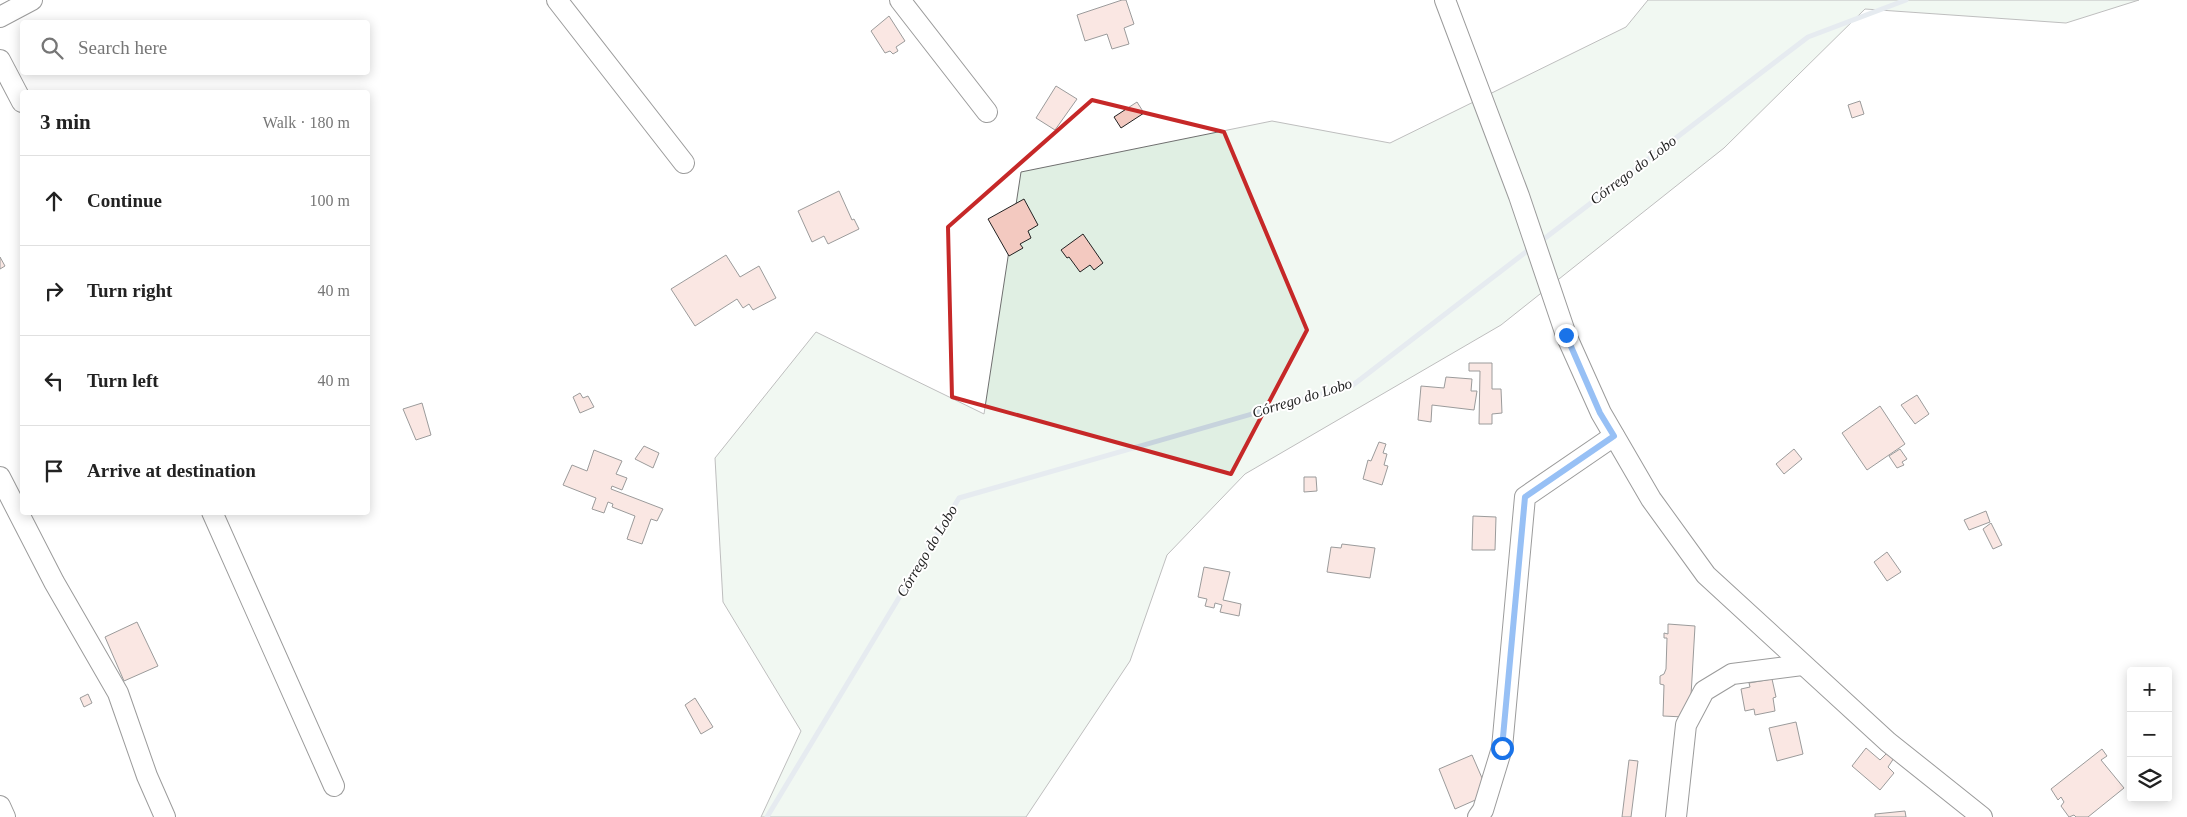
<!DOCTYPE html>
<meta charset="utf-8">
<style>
body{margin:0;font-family:Georgia,serif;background:#f2f2f2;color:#222}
.controls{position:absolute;right:15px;bottom:15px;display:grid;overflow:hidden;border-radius:5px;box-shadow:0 2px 12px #0003}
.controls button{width:45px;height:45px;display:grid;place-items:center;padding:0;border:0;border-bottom:1px solid #e0e0e0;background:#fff;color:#222;font:25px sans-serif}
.stop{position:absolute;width:15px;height:15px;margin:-11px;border:4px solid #1a73e8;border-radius:50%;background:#fff}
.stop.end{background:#1a73e8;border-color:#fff;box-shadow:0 1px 5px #0008}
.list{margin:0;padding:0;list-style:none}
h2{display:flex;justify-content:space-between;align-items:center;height:65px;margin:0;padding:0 20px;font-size:21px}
h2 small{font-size:16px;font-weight:400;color:#767676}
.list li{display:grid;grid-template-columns:32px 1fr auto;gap:15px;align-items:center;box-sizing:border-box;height:90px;padding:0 20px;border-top:1px solid #e0e0e0}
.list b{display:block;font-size:19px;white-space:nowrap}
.list em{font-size:16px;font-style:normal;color:#767676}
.icon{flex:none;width:28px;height:28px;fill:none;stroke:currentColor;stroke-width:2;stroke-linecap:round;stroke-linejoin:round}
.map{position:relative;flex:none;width:2187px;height:817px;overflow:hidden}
.search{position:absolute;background:#fff;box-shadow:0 2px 12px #0003;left:20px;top:20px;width:350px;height:55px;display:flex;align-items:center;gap:12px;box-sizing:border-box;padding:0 18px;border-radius:5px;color:#767676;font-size:19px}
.panel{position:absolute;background:#fff;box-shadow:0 2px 12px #0003;left:20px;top:90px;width:350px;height:425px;border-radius:5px}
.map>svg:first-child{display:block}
.green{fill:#e0efe3;stroke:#6f6f6f}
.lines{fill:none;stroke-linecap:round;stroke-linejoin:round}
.stream{stroke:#c7d3dd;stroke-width:5}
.building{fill:#f3c9c0;stroke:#222}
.minor-casing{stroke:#222;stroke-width:22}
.minor{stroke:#fff;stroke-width:20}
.route{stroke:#1a73e8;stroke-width:6}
.marked{fill:none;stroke:#c62828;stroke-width:4;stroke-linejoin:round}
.labels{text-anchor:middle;stroke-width:4;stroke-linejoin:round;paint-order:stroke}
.water-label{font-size:15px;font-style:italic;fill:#222;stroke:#fff}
</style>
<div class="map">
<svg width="2187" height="817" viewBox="0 0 2187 817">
<rect width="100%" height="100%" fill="#fff"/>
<path class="green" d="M1648 0H2139L2066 23 1865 9 1724 148 1501 325 1245 474 1167 555 1130 661 1026 817H761L801 731 723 602 715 458 816 332 984 414 1021 172 1272 121 1390 143 1626 27Z"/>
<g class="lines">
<g class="stream">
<path d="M1540 242 1808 37 1906 0"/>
<path d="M767 817 959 498 1353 385 1531 248"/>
</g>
</g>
<g class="building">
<path d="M1122 0H1126L1134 24 1124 28 1129 44 1112 49 1107 34 1085 41 1077 15Z"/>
<path d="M889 16 905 41 896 47 898 51 893 54 890 51 885 53 871 31Z"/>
<path d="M1056 86 1077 99 1055 130 1036 118Z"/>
<path d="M1860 101 1864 114 1852 118 1848 105Z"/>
<path d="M1137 102 1144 113 1121 128 1114 117Z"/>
<path d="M839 191 852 220 854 219 859 229 828 244 824 236 812 242 798 211Z"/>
<path d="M1024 199 1038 225 1028 231 1031 238 1020 244 1023 248 1009 256 988 219Z"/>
<path d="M1083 234 1103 263 1094 270 1090 265 1080 272 1069 257 1067 258 1061 250Z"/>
<path d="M726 255 740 277 759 266 776 298 753 310 749 304 743 308 737 299 695 326 671 289Z"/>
<path d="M0 257 5 266 0 269Z"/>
<path d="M1469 363H1492V389H1501L1502 413 1492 414V424H1479L1480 371H1469Z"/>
<path d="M1446 377 1472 379 1471 391H1477L1474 410 1432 405 1431 422 1418 420 1421 386 1444 388Z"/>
<path d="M580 393 583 398 588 396 594 407 580 413 573 397Z"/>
<path d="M1917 395 1929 414 1915 424 1901 405Z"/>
<path d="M422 403 431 435 416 440 403 409Z"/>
<path d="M1880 406 1905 444 1867 470 1842 433Z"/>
<path d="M1379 442 1386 444 1383 453 1387 454 1384 465 1388 466 1382 485 1363 479 1368 460 1371 461Z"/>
<path d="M644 446 659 453 653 468 635 459Z"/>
<path d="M1794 449 1802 459 1784 474 1776 464Z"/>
<path d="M1900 449 1907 459 1902 462 1904 465 1897 468 1889 456Z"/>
<path d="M594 450 622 461 616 474 627 478 622 490 612 486 611 489 663 509 657 521 651 519 642 544 627 539 635 516 612 507 613 504 608 502 604 513 592 509 596 498 563 485 572 465 587 471Z"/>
<path d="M1304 477H1316L1317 491 1304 492Z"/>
<path d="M1986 511 1990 522 1969 530 1964 520Z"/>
<path d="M1473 516 1496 517 1495 550H1472Z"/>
<path d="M1991 523 2002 545 1993 549 1983 529Z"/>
<path d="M1342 544 1375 548 1370 578 1327 572 1331 547 1341 548Z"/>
<path d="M1887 552 1901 572 1887 581 1874 562Z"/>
<path d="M1204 567 1230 572 1223 600 1241 604 1239 616 1220 612 1222 605 1215 603 1214 608 1205 606 1207 599 1198 597Z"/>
<path d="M137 622 158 666 124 681 105 637Z"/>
<path d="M1668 624 1695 626 1690 713 1684 717 1663 716 1664 685 1660 684V676L1664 674 1666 669 1667 638H1664V633L1668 634Z"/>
<path d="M1772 679 1776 697 1773 698 1775 711 1755 715 1754 709 1745 711 1741 689 1750 687 1749 683Z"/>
<path d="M88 694 92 703 84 707 80 698Z"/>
<path d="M695 698 713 727 701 734 685 705Z"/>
<path d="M1796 722 1803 754 1777 761 1769 728Z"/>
<path d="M1866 748 1880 760 1887 753 1894 758 1888 767 1894 773 1880 790 1852 766Z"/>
<path d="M2102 749 2107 756 2101 760 2124 788 2088 817H2076L2074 815 2069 817 2061 806 2064 802 2061 797 2058 800 2051 789Z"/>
<path d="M1472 755 1489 794 1455 809 1439 769Z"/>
<path d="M1629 760 1638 761 1631 817H1622Z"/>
<path d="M1905 811 1906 817H1875V814Z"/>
</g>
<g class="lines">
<g class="minor-casing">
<g id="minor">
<path d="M557 0 684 163"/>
<path d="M900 0 987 112"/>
<path d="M1445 0 1519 196 1566 335 1601 413 1651 499 1706 575 1888 742 1982 817"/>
<path d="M0 17 32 0"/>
<path d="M0 60 22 102"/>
<path d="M0 477 54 582 118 693 147 776 165 817"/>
<path d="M212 512 334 786"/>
<path d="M0 806 5 817"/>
<path d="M1478 817 1483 810 1502 748 1525 497 1614 436"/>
<path d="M1676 817 1686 725 1704 691 1732 674 1802 665"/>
</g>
</g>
<use href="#minor" class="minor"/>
</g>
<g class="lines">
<path class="route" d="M1502 748 1525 497 1614 436 1600 413 1566 335"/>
</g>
<path d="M0 0H2187V817H0ZM1092 100 1224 132 1307 330 1231 474 952 397 948 227Z" fill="#fff" fill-opacity=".55" fill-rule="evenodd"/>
<path class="marked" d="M1092 100 1224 132 1307 330 1231 474 952 397 948 227Z"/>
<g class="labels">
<g class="water-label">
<text transform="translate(1633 170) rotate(-37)" y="5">Córrego do Lobo</text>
<text transform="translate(1302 398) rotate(-17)" y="5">Córrego do Lobo</text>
<text transform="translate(927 551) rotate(-59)" y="5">Córrego do Lobo</text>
</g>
</g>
</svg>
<div class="controls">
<button>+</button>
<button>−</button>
<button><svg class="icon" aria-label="layers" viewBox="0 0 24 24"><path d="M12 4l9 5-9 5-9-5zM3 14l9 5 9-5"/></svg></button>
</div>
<div class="stop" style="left:1502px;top:748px"></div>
<div class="stop end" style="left:1566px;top:335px"></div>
<div class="search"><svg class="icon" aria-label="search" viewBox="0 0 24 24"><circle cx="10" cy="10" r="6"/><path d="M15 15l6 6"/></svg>Search here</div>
<section class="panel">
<h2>3 min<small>Walk · 180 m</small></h2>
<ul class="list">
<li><svg class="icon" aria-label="ahead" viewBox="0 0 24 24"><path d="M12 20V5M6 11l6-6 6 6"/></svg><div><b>Continue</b></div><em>100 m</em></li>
<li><svg class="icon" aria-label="right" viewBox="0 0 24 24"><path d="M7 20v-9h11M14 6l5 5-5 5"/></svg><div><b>Turn right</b></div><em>40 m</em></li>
<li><svg class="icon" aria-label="left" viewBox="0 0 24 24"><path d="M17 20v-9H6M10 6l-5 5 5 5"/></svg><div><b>Turn left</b></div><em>40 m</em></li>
<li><svg class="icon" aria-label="arrive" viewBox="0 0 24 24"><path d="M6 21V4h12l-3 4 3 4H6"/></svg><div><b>Arrive at destination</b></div></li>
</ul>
</section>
</div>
